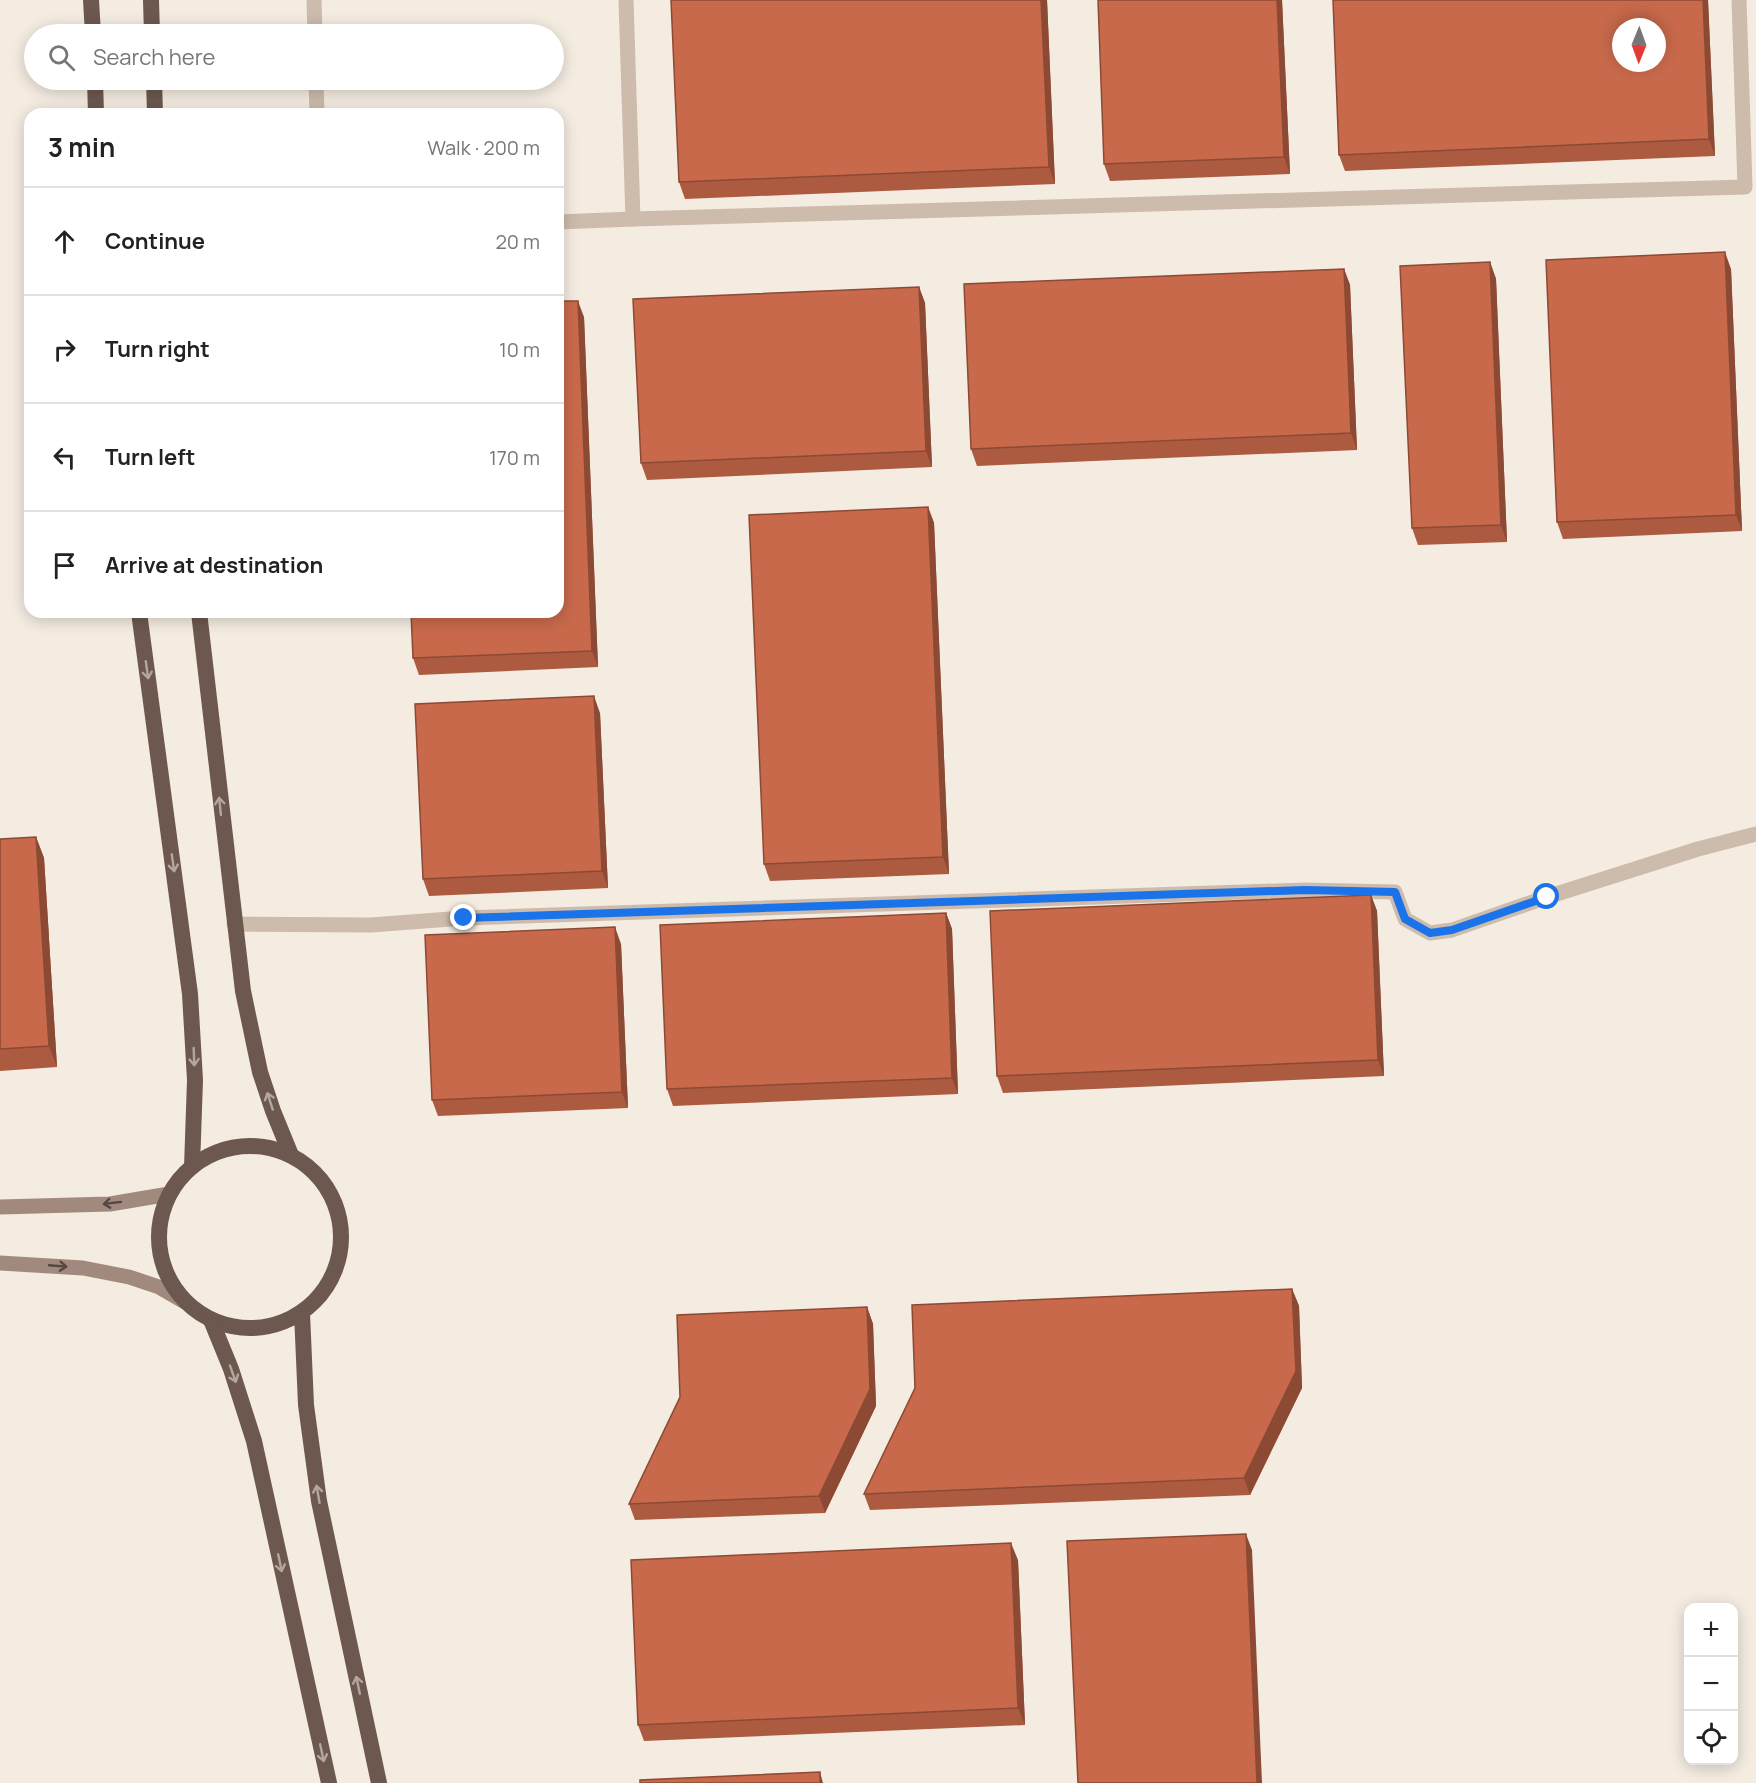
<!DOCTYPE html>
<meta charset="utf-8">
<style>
body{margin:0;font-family:Manrope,sans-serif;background:#f2f2f2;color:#222}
.controls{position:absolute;right:18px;bottom:18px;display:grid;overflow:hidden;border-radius:12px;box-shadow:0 3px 15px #0003}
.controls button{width:54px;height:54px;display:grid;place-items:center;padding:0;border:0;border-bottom:2px solid #e0e0e0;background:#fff;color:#222;font:30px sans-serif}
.compass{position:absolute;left:1612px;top:18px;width:54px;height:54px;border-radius:50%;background:#fff;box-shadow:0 3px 15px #0003;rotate:181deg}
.stop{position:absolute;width:18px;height:18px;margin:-14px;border:4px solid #1a73e8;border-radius:50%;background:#fff}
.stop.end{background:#1a73e8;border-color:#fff;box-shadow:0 2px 6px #0008}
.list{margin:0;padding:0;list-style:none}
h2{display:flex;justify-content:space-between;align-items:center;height:78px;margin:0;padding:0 24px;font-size:26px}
h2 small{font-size:20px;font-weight:400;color:#767676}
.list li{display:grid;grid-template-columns:39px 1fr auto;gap:18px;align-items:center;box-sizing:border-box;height:108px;padding:0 24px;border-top:2px solid #e0e0e0}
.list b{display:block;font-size:22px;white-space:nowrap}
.list em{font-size:20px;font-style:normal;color:#767676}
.icon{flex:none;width:33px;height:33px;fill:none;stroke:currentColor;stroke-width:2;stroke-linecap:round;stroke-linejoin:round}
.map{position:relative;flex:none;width:1756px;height:1783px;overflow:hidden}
.search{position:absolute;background:#fff;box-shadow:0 3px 15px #0003;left:24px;top:24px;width:540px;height:66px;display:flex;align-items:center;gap:15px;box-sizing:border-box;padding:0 21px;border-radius:33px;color:#767676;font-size:22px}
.panel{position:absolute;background:#fff;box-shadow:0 3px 15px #0003;left:24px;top:108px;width:540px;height:510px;border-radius:18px}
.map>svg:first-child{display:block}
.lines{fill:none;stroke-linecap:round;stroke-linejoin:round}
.minor{stroke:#cdbbac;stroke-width:15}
.secondary{stroke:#a18a7d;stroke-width:15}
.trunk{stroke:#6c584f;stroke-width:16}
.wall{fill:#ac5a40}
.shaded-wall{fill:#8c4a34}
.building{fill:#c8694b;stroke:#8c4a34;stroke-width:1.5;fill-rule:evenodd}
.oneway{stroke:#b4a69e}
.oneway2{stroke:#544640}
.route{stroke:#1a73e8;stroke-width:8}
</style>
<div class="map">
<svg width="1756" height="1783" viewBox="0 0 1756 1783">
<rect width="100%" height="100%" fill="#f4ebe1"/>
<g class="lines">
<g class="minor">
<path d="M314 0 315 34"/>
<path d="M626 0 633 219"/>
<path d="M316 80 317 114"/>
<path d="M558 222 633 219 1745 187 1739 0"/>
<path d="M234 924 371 925 464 918 1305 890 1395 892 1405 919 1430 933 1452 930 1547 897 1698 849 1756 834"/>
</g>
<g class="secondary">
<path d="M0 1207 110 1204 169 1194"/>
<path d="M0 1263 83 1268 129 1277 159 1287 185 1302"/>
</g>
<g class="trunk">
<path d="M91 0 93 34"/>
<path d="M151 0 152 34"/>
<path d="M95 80 96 114"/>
<path d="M154 80 155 114"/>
<path d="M139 612 190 994 195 1080 192 1167"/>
<path d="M199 612 243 991 260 1072 273 1111 291 1155"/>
<circle cx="250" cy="1237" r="91"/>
<path d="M302 1313 306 1405 319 1501 379 1783"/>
<path d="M211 1320 231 1369 254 1441 329 1783"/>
</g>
</g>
<g class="wall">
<path d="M1047 0 1055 184 685 199 679 182Z"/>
<path d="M1282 0 1290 174 1110 181 1104 164Z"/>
<path d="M1708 0 1715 156 1345 171 1339 155Z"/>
<path d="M1490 262 1496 279 1507 542 1418 545 1412 528Z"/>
<path d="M1344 269 1350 285 1357 450 977 466 971 449Z"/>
<path d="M1731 269 1742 531 1563 539 1557 522Z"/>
<path d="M919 287 925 303 932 467 647 480 641 463Z"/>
<path d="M584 317 598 667 419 675 413 658Z"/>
<path d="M928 507 934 523 949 874 770 881 764 864Z"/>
<path d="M600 713 608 888 429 896 423 879Z"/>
<path d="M36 837 44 858 57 1067 0 1071V839Z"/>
<path d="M1371 895 1377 911 1384 1076 1003 1093 997 1076Z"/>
<path d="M946 913 952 929 958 1094 673 1106 667 1089Z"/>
<path d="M621 944 628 1108 438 1116 432 1100Z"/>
<path d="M1292 1289 1299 1306 1302 1388 1250 1495 870 1510 864 1494Z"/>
<path d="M867 1307 873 1324 876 1406 825 1513 635 1520 629 1504Z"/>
<path d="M1018 1560 1025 1725 644 1741 638 1725Z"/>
</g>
<g class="shaded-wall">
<path d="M1041 0H1047L1055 184 1049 167Z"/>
<path d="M1277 0H1282L1290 174 1284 157Z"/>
<path d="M1703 0H1708L1715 156 1709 139Z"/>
<path d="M1725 252 1731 269 1742 531 1736 515Z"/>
<path d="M1490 262 1496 279 1507 542 1501 525Z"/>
<path d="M1344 269 1350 285 1357 450 1351 433Z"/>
<path d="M919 287 925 303 932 467 926 451Z"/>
<path d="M578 301 584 317 598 667 592 651Z"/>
<path d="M928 507 934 523 949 874 943 857Z"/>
<path d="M594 696 600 713 608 888 602 871Z"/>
<path d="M36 837 44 858 57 1067 49 1046Z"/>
<path d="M1371 895 1377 911 1384 1076 1378 1060Z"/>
<path d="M946 913 952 929 958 1094 952 1078Z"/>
<path d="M615 927 621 944 628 1108 622 1092Z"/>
<path d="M1292 1289 1299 1306 1302 1388 1250 1495 1244 1478Z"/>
<path d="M867 1307 873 1324 876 1406 825 1513 819 1496Z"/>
<path d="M1246 1534 1252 1550 1262 1783H1257Z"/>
<path d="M1011 1543 1018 1560 1025 1725 1018 1708Z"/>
<path d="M820 1772 823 1783H820Z"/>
</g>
<g class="building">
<path d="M671 0H1041L1049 167 679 182Z"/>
<path d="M1098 0H1277L1284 157 1104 164Z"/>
<path d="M1333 0H1703L1709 139 1339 155ZM1621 27H1657V63H1621Z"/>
<path d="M1725 252 1736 515 1557 522 1546 260Z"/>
<path d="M1490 262 1501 525 1412 528 1400 266Z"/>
<path d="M1344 269 1351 433 971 449 964 284Z"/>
<path d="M919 287 926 451 641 463 633 299Z"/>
<path d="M558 301H578L592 651 413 658 411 612H558Z"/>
<path d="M928 507 943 857 764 864 749 515Z"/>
<path d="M594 696 602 871 423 879 415 704Z"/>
<path d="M36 837 49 1046 0 1049V839Z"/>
<path d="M1371 895 1378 1060 997 1076 990 911Z"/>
<path d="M946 913 952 1078 667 1089 660 925Z"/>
<path d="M615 927 622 1092 432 1100 425 935Z"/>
<path d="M1292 1289 1296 1371 1244 1478 864 1494 915 1388 912 1305Z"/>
<path d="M867 1307 870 1389 819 1496 629 1504 680 1397 677 1315Z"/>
<path d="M1246 1534 1257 1783H1078L1067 1541Z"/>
<path d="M1011 1543 1018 1708 638 1725 631 1560Z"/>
<path d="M820 1772V1783H640V1780Z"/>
</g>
<defs><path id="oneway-shaft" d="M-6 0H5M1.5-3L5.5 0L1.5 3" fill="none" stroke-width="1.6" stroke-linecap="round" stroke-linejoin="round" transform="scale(1.5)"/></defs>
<g class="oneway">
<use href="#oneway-shaft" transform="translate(147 670) rotate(82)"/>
<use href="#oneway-shaft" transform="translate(220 806) rotate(-96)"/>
<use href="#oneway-shaft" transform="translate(173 863) rotate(82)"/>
<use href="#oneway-shaft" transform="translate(194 1057) rotate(88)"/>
<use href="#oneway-shaft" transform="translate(270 1101) rotate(-108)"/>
<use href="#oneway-shaft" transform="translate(233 1374) rotate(70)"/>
<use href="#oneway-shaft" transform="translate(318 1494) rotate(-100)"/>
<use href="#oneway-shaft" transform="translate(280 1563) rotate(78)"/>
<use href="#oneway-shaft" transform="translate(358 1685) rotate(-102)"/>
<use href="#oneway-shaft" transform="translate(322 1753) rotate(78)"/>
</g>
<g class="oneway2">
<use href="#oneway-shaft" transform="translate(112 1203) rotate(173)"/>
<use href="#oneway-shaft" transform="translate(58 1266) rotate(5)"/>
</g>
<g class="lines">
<path class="route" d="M464 918 1305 890 1395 892 1405 919 1430 933 1452 930 1547 897"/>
</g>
</svg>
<div class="controls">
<button>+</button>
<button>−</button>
<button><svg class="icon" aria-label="locate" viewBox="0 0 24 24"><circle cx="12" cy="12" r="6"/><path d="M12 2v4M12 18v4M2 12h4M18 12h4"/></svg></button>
</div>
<svg class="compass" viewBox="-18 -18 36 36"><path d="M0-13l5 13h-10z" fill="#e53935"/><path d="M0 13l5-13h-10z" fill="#767676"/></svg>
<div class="stop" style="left:1547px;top:897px"></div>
<div class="stop end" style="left:464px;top:918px"></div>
<div class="search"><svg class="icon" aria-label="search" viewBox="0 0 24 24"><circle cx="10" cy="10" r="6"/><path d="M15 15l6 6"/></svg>Search here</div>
<section class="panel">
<h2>3 min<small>Walk · 200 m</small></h2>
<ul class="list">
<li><svg class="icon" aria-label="ahead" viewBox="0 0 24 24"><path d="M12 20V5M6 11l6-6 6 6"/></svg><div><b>Continue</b></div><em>20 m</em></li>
<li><svg class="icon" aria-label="right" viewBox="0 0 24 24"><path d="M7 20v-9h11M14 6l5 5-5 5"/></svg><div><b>Turn right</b></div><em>10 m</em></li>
<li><svg class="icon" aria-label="left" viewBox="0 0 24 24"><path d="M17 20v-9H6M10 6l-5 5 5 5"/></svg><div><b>Turn left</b></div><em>170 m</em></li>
<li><svg class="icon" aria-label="arrive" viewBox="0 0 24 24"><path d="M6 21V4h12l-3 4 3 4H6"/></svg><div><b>Arrive at destination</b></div></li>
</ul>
</section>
</div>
